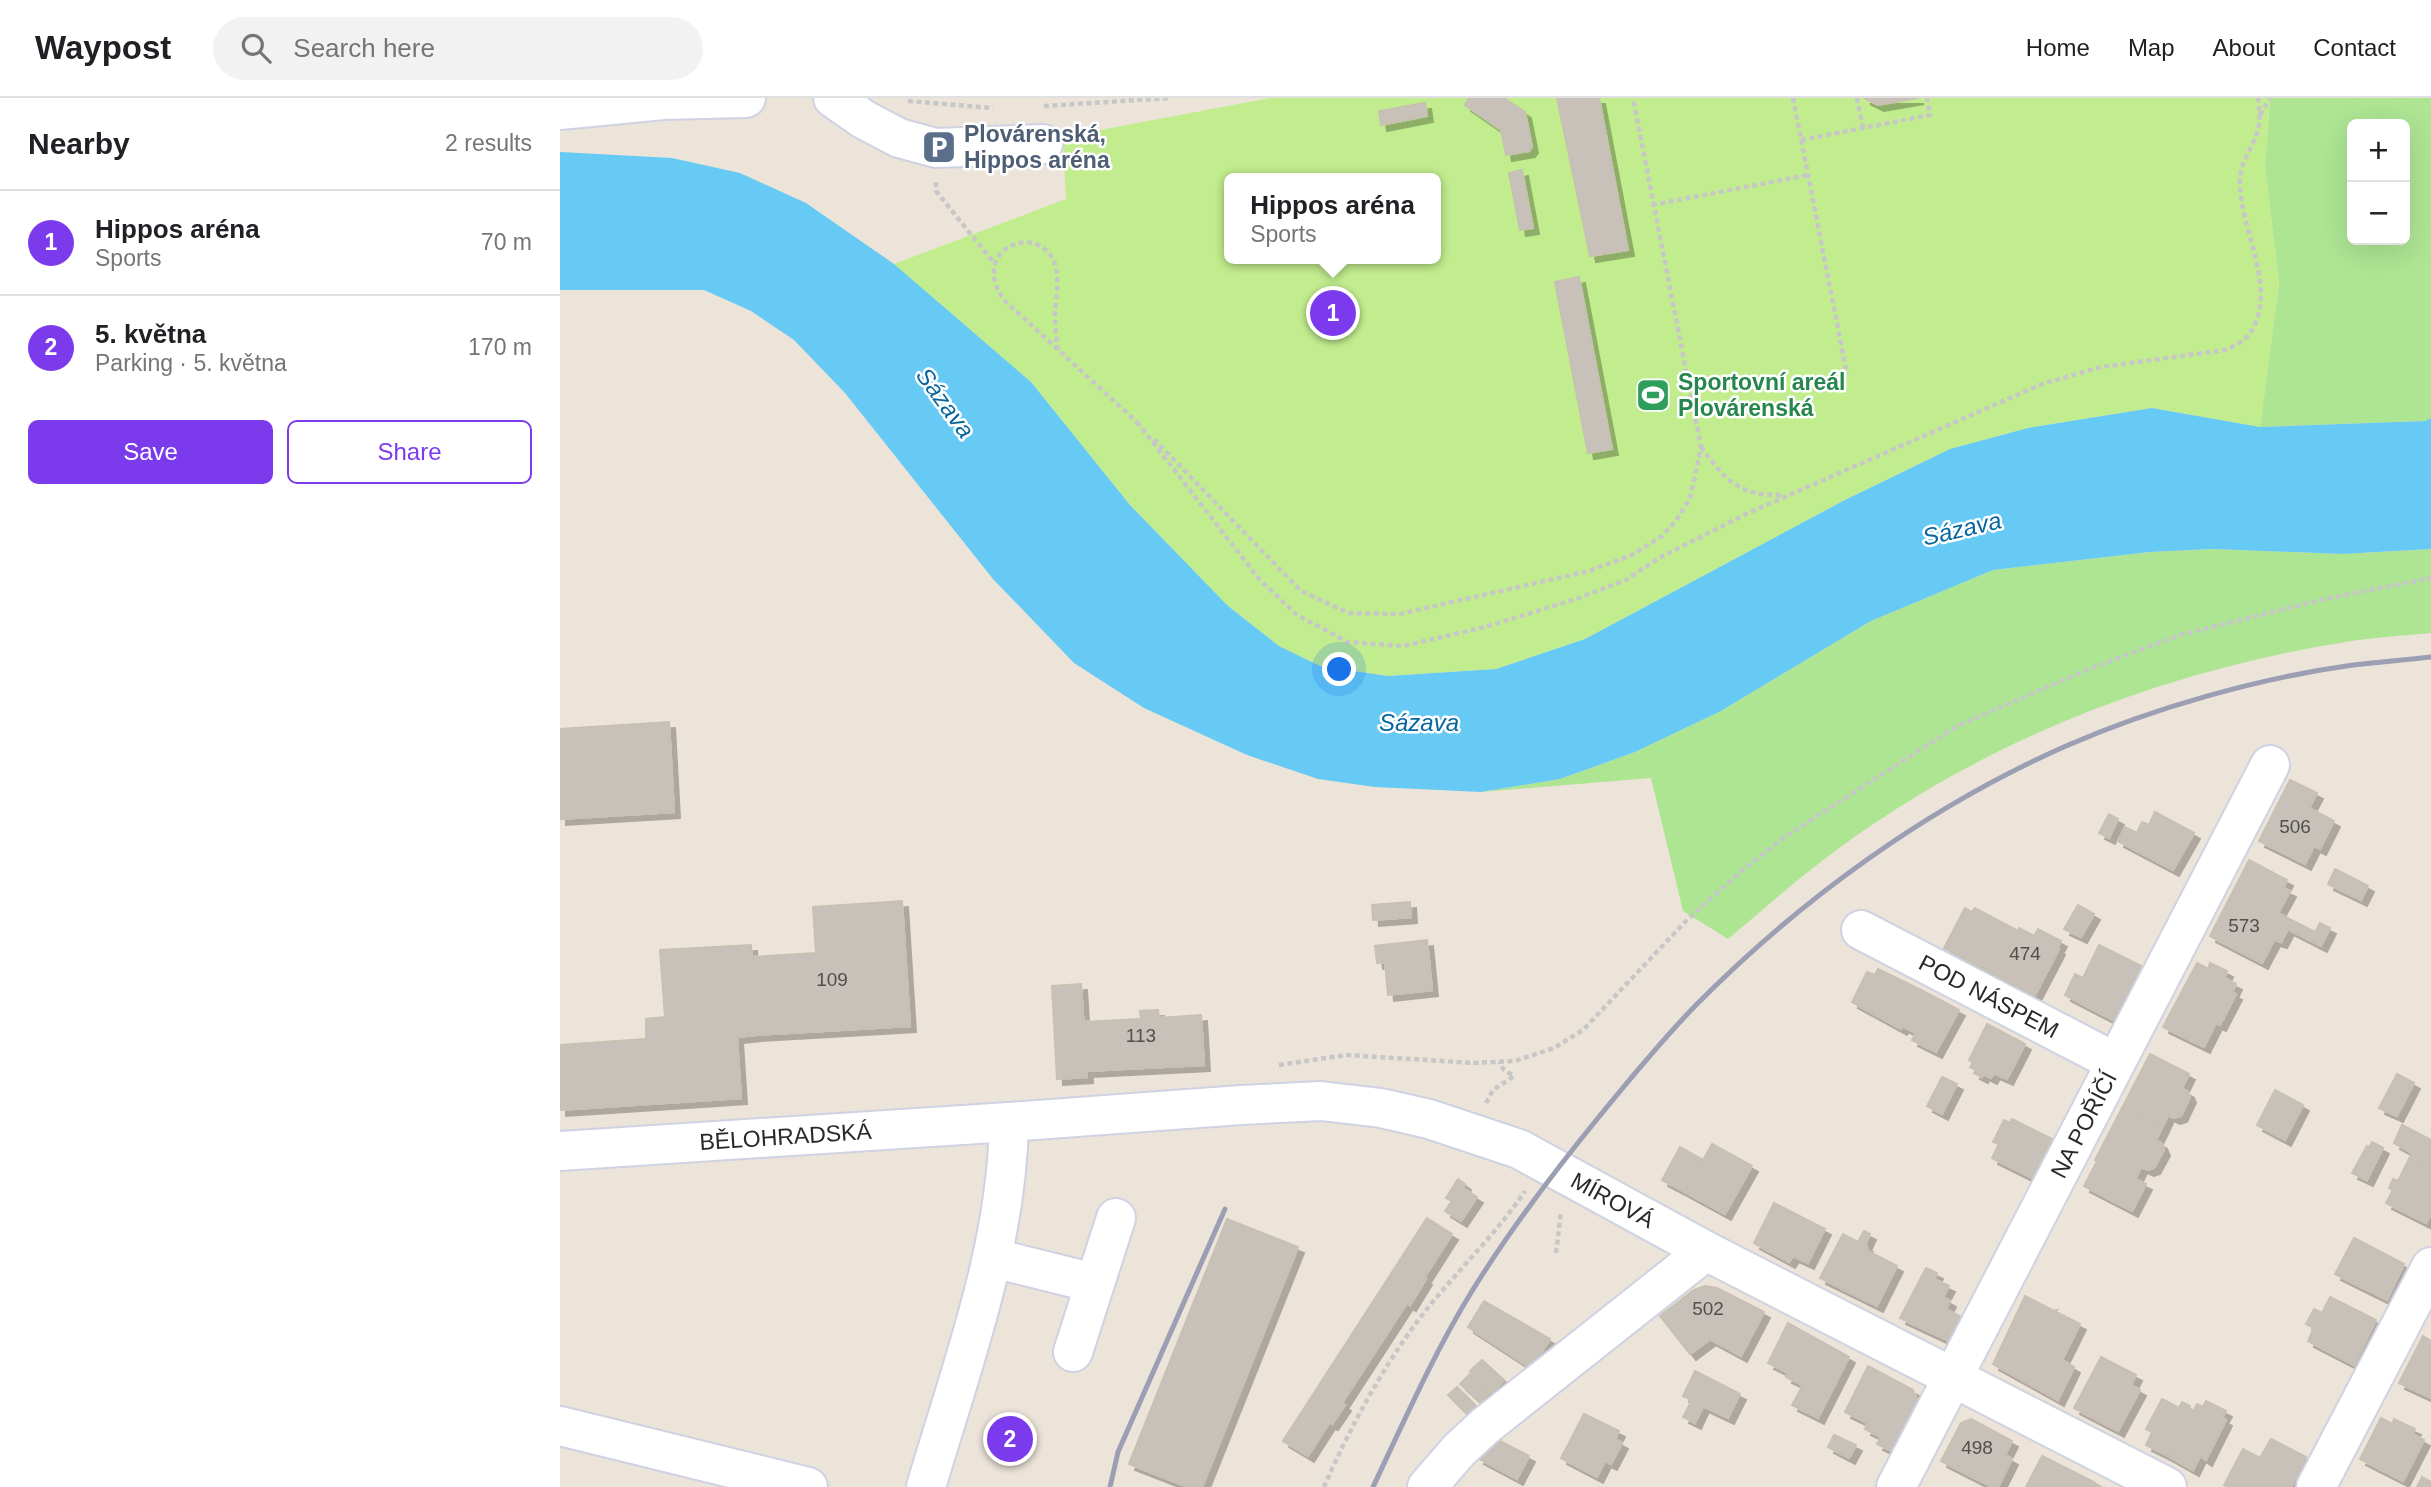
<!DOCTYPE html>
<meta charset="utf-8">
<style>
body{margin:0;font-family:Arial,sans-serif;background:#f2f2f2;color:#202124}
.controls{position:absolute;right:21px;top:21px;display:grid;overflow:hidden;border-radius:10px;box-shadow:0 7px 28px #0002}
.controls button{width:63px;height:63px;display:grid;place-items:center;padding:0;border:0;border-bottom:2px solid #e0e0e0;background:#fff;color:#202124;font:35px sans-serif}
.you{position:absolute;left:780px;top:572px;width:24px;height:24px;margin:-18px;border:5px solid #fff;border-radius:50%;background:#1a73e8;box-shadow:0 0 0 10px #1a73e833}
.badge{display:grid;place-items:center;width:46px;height:46px;border-radius:50%;background:#7c3aed;color:#fff;font-size:23px;font-weight:700}
.pin{position:absolute;translate:-50% -50%;border:4px solid #fff;box-shadow:0 2px 7px #0006}
.popup{position:absolute;left:664px;top:75px;width:217px;height:91px;box-sizing:border-box;display:grid;place-content:center;border-radius:10px;background:#fff;filter:drop-shadow(0 2px 5px #0005);font-size:23px;white-space:nowrap;color:#757577}
.popup b{font-size:26px;color:#202124}
.popup::after{content:'';position:absolute;left:50%;top:100%;margin-left:-14px;border:14px solid transparent;border-top-color:#fff}
.list{margin:0;padding:0;list-style:none}
h2{display:flex;justify-content:space-between;align-items:center;height:91px;margin:0;padding:0 28px;font-size:30px}
h2 small{font-size:23px;font-weight:400;color:#757577}
.list li{display:grid;grid-template-columns:46px 1fr auto;gap:21px;align-items:center;box-sizing:border-box;height:105px;padding:0 28px;border-top:2px solid #e0e0e0}
.list b{display:block;font-size:26px;white-space:nowrap}
.list p{margin:0;font-size:23px;white-space:nowrap;color:#757577}
.list em{font-size:23px;font-style:normal;color:#757577}
.actions{display:flex;gap:14px;padding:21px 28px}
.actions a{flex:1;padding:16px 0;border:2px solid #7c3aed;border-radius:10px;text-align:center;font-size:24px;color:#7c3aed}
.actions .main{background:#7c3aed;color:#fff}
.icon{flex:none;width:38px;height:38px;fill:none;stroke:currentColor;stroke-width:2;stroke-linecap:round;stroke-linejoin:round}
.map{position:relative;flex:none;width:1871px;height:1389px;overflow:hidden}
header{display:flex;align-items:center;gap:42px;box-sizing:border-box;height:98px;padding:0 35px;background:#fff;border-bottom:2px solid #e0e0e0}
header strong{font-size:33px}
nav{display:flex;gap:38px;margin-inline-start:auto;font-size:24px}
.search{width:490px;height:63px;background:#f2f2f2;display:flex;align-items:center;gap:18px;box-sizing:border-box;padding:0 24px;border-radius:38px;color:#757577;font-size:26px}
main{display:flex}
aside{flex:1;background:#fff}
.map>svg:first-child{display:block}
.green{fill:#ade593;fill-rule:evenodd}
.pitch{fill:#c2ed8e;fill-rule:evenodd}
.water{fill:#67caf4}
.building{fill:#c7c1b9;stroke:#c7c0b3;stroke-width:2;filter:url(#shadow)}
.lines{fill:none;stroke-linecap:round;stroke-linejoin:round}
.minor-casing{stroke:#cfd2e3;stroke-width:42}
.path{stroke:#c7c7c7;stroke-width:4.5;stroke-dasharray:5 3.5;stroke-linecap:butt}
.minor{stroke:#fff;stroke-width:38}
.rail{stroke:#9c9fb4;stroke-width:5}
.labels{text-anchor:middle;stroke-width:5;stroke-linejoin:round;paint-order:stroke}
.number-label{font-size:19px;fill:#504f4d}
.service-label{font-size:23px;font-weight:bold;fill:#4e5e75;stroke:#fff;text-anchor:start}
.leisure-label{font-size:23px;font-weight:bold;fill:#27864d;stroke:#fff;text-anchor:start}
.street-label{font-size:23px;fill:#292929;stroke:#fff}
.water-label{font-size:24px;font-style:italic;fill:#07669e;stroke:#fff}
</style>
<header>
<strong>Waypost</strong>
<div class="search"><svg class="icon" aria-label="search" viewBox="0 0 24 24"><circle cx="10" cy="10" r="6"/><path d="M15 15l6 6"/></svg>Search here</div>
<nav><a>Home</a><a>Map</a><a>About</a><a>Contact</a></nav>
</header>
<main>
<aside>
<h2>Nearby<small>2 results</small></h2>
<ul class="list">
<li><span class="badge">1</span><div><b>Hippos aréna</b><p>Sports</p></div><em>70 m</em></li>
<li><span class="badge">2</span><div><b>5. května</b><p>Parking · 5. května</p></div><em>170 m</em></li>
</ul>
<div class="actions"><a class="main">Save</a><a>Share</a></div>
</aside>
<div class="map">
<svg width="1871" height="1389" viewBox="0 0 1871 1389">
<defs>
<filter id="shadow"><feDropShadow dx="6" dy="6" stdDeviation="0" flood-color="#0004"/></filter>
</defs>
<rect width="100%" height="100%" fill="#ece4d9"/>
<g class="green">
<path d="M1710 0H1871V320L1865 323 1700 329 1719 185 1705 69ZM1792 26H1845V142H1792Z"/>
<path d="M1652 451 1782 456 1871 451V535C1843 538 1814 539 1786 544 1596 574 1410 648 1258 766 1227 790 1198 816 1168 841L1123 813 1091 680 921 694 1000 681 1075 654 1161 613 1311 523 1433 472 1590 454Z"/>
</g>
<path class="pitch" d="M710 0H1710L1705 69 1719 185 1700 329 1592 310 1468 330 1390 351 1283 403 1025 541 936 571 828 578 760 568 719 548 668 508 570 407 471 284 334 166 506 101 503 39ZM670 80H876V161H670Z"/>
<path class="water" d="M0 54 112 60 180 75 246 105 334 166 471 284 570 407 668 508 719 548 760 568 828 578 936 571 1025 541 1283 403 1390 351 1468 330 1592 310 1700 329 1865 323 1871 320V451L1782 456 1652 451 1590 454 1433 472 1311 523 1161 613 1075 654 1000 681 921 694 815 689 758 681 687 657 584 610 514 565 433 481 285 295 234 242 191 213 144 192H0Z"/>
<g class="building">
<path d="M909 0H944L965 14 972 49 969 53 946 57 941 32 905 7Z"/>
<path d="M997 0H1039L1068 152 1030 158Z"/>
<path d="M1304 0H1358L1318 7Z"/>
<path d="M865 5 867 18 821 27 819 13Z"/>
<path d="M962 72 973 130 960 132 949 75Z"/>
<path d="M1019 179 1052 351 1028 355 995 184Z"/>
<path d="M109 624 114 714 0 721V631Z"/>
<path d="M1730 682 1757 695 1749 710 1774 723 1760 751 1754 748 1745 766 1699 743Z"/>
<path d="M1595 714 1634 735 1613 772 1558 743 1565 729 1577 735 1582 724 1589 727Z"/>
<path d="M1549 716 1558 721 1549 740 1539 735Z"/>
<path d="M1689 762 1727 782 1723 790 1730 793 1718 815 1755 834 1760 825 1770 830 1761 848 1669 801Z"/>
<path d="M1775 771 1808 788 1801 802 1768 786Z"/>
<path d="M1669 801 1728 831 1721 844 1714 842 1702 865 1650 838Z"/>
<path d="M342 803 350 928 195 937 192 859 256 855 253 809Z"/>
<path d="M850 804 851 819 813 822 812 807Z"/>
<path d="M1518 807 1534 816 1521 839 1504 831Z"/>
<path d="M1405 810 1412 814 1415 810 1458 833 1435 876 1384 850Z"/>
<path d="M1459 830 1474 838 1478 831 1501 843 1497 850 1499 851 1475 897 1435 876Z"/>
<path d="M867 842 872 892 828 897 825 864 817 865 815 848Z"/>
<path d="M191 847 195 937 177 939 181 1000 0 1012V947L86 941V921L105 919 100 852Z"/>
<path d="M1539 847 1581 868 1553 922 1505 897 1515 876 1523 880Z"/>
<path d="M1637 865 1648 871 1650 865 1667 873 1664 880 1676 886 1672 894 1676 896 1660 927 1656 925 1644 949 1603 929Z"/>
<path d="M1318 871 1361 892 1341 931 1292 904 1307 874 1315 877Z"/>
<path d="M521 886 527 979 497 981 492 888Z"/>
<path d="M1361 892 1399 912 1376 954 1352 942 1356 935 1342 928Z"/>
<path d="M598 912 599 920 641 917 644 967 527 973 524 924 581 921 580 913Z"/>
<path d="M1427 926 1465 946 1447 981 1434 975 1431 980 1423 976 1422 979 1414 975 1416 972 1410 969 1413 964 1409 962Z"/>
<path d="M1590 956 1629 976 1622 990 1628 994 1630 999 1621 1018 1614 1020 1608 1017 1602 1030 1562 1010Z"/>
<path d="M1837 976 1854 985 1837 1018 1819 1010Z"/>
<path d="M1382 979 1397 986 1382 1016 1367 1008Z"/>
<path d="M1715 992 1743 1007 1725 1042 1697 1027Z"/>
<path d="M1562 1010 1602 1030 1596 1042 1601 1045 1604 1052 1594 1070 1588 1072 1581 1069 1575 1082 1535 1062Z"/>
<path d="M1452 1021 1492 1041 1472 1080 1432 1060 1439 1046 1433 1044 1444 1022 1450 1025Z"/>
<path d="M1842 1027 1871 1042V1072L1849 1061 1852 1055 1834 1045Z"/>
<path d="M1812 1044 1823 1050 1807 1082 1792 1075 1807 1048 1809 1050Z"/>
<path d="M1152 1046 1192 1068 1165 1116 1125 1094Z"/>
<path d="M1120 1049 1143 1062 1125 1094 1102 1082Z"/>
<path d="M1849 1061 1871 1072V1116L1866 1125 1826 1105 1833 1092 1829 1090 1833 1081 1838 1083Z"/>
<path d="M1537 1063 1586 1086 1572 1113 1524 1088Z"/>
<path d="M898 1081 905 1086 903 1090 917 1099 901 1123 885 1113 892 1103 886 1100Z"/>
<path d="M1214 1105 1265 1131 1248 1165 1233 1158 1229 1164 1194 1145Z"/>
<path d="M867 1120 892 1136 864 1180 866 1181 850 1207 847 1205 782 1305 785 1307 772 1326 769 1325 748 1358 723 1343Z"/>
<path d="M667 1121 738 1149 642 1389H628L569 1366Z"/>
<path d="M1304 1133 1310 1136 1305 1147 1307 1148 1306 1152 1337 1168 1317 1208 1260 1180 1283 1136 1298 1144Z"/>
<path d="M1794 1140 1844 1166 1827 1202 1775 1176Z"/>
<path d="M1366 1170 1377 1175 1374 1181 1389 1188 1383 1199 1390 1203 1386 1211 1401 1219 1389 1243 1340 1220Z"/>
<path d="M1145 1188 1157 1190 1204 1214 1181 1258 1150 1241 1130 1256 1100 1218 1134 1192Z"/>
<path d="M1465 1198 1494 1213 1497 1212 1496 1214 1520 1226 1502 1262 1514 1269 1498 1302 1433 1266Z"/>
<path d="M1770 1199 1816 1222 1794 1267 1748 1243 1754 1230 1746 1226 1754 1211 1762 1215Z"/>
<path d="M924 1203 990 1241 971 1270 908 1229Z"/>
<path d="M1228 1225 1289 1259 1258 1320 1232 1307 1243 1287 1226 1279 1228 1275 1208 1265Z"/>
<path d="M1863 1238 1871 1243V1300L1839 1285Z"/>
<path d="M1541 1259 1576 1277 1571 1287 1580 1292 1558 1333 1514 1310Z"/>
<path d="M922 1262 944 1282 932 1294 910 1273Z"/>
<path d="M1308 1268 1353 1292 1358 1304 1332 1353 1317 1346 1321 1339 1305 1331 1308 1325 1285 1314Z"/>
<path d="M1135 1273 1180 1296 1168 1320 1143 1308 1135 1325 1123 1319 1132 1302 1123 1298Z"/>
<path d="M910 1276 930 1294 920 1304 900 1286Z"/>
<path d="M897 1289 920 1312 911 1320 888 1297Z"/>
<path d="M1602 1301 1619 1310 1622 1304 1630 1308 1629 1311 1633 1314 1610 1359 1586 1347 1592 1334 1586 1331Z"/>
<path d="M1646 1303 1666 1313 1662 1320 1666 1322 1646 1362 1640 1358 1633 1372 1610 1359 1637 1306 1643 1309Z"/>
<path d="M1024 1316 1059 1333 1055 1341 1062 1345 1051 1366 1045 1363 1037 1379 1001 1360Z"/>
<path d="M1821 1320 1832 1326 1834 1321 1855 1331 1852 1336 1864 1342 1843 1383 1800 1361Z"/>
<path d="M1411 1321 1452 1343 1445 1357 1452 1361 1438 1389H1432L1381 1363 1401 1325Z"/>
<path d="M1274 1337 1296 1347 1289 1360 1268 1349Z"/>
<path d="M1711 1341 1746 1359 1731 1389H1668L1664 1387 1683 1351 1700 1360Z"/>
<path d="M940 1343 969 1358 957 1381 918 1360Z"/>
<path d="M1482 1358 1514 1374 1506 1389H1466Z"/>
<path d="M1514 1374 1532 1383 1541 1389H1506Z"/>
<path d="M1862 1379 1871 1384V1389H1857Z"/>
</g>
<g class="lines">
<g class="minor-casing">
<g id="minor">
<path d="M273 0 303 21 339 40 376 50 483 46"/>
<path d="M0 12 103 2 186 0"/>
<path id="s1" d="M1301 832 1555 964"/>
<path id="s2" d="M0 1053 449 1024 681 1007 761 1003 821 1010 869 1021 959 1051 1146 1153 1607 1389"/>
<path d="M433 1160 534 1185"/>
<path d="M513 1254 556 1120"/>
<path d="M0 1328 248 1389"/>
<path d="M366 1389C401 1270 447 1150 449 1024"/>
<path d="M867 1389 899 1352 925 1328 1146 1153"/>
<path id="s3" d="M1336 1389 1710 667"/>
<path d="M1756 1389 1871 1169"/>
</g>
</g>
<g class="path">
<path d="M1233 0 1287 277"/>
<path d="M1297 0 1303 30"/>
<path d="M348 3 433 10"/>
<path d="M484 8 610 0"/>
<path d="M1700 17 1710 0"/>
<path d="M1241 42 1370 17 1367 0"/>
<path d="M376 84V93L434 165"/>
<path d="M1092 107 1248 77"/>
<path d="M498 252C496 240 495 227 495 215 496 195 503 169 487 153 463 129 412 158 444 202L578 325"/>
<path d="M577 324 699 481 737 517 788 544 843 548 925 529 1016 501 1066 482 1099 460 1186 416 1482 286 1541 269 1665 252C1671 249 1679 246 1684 242 1725 200 1678 131 1680 82 1681 62 1693 50 1698 32 1701 22 1699 11 1698 0"/>
<path d="M594 341 741 493 789 515 839 516 1029 473 1072 457 1102 438 1115 424 1130 401 1141 349 1073 0"/>
<path d="M1141 349C1165 382 1179 398 1222 397"/>
<path d="M719 967 786 957 914 965 955 963 994 950 1023 932 1126 823 1180 774 1226 738 1397 628 1529 571 1620 537 1765 501 1871 480"/>
<path d="M926 1005 933 992 954 978 944 972 939 964"/>
<path d="M996 1155 1001 1114"/>
<path d="M764 1389C790 1328 833 1250 876 1200 906 1164 939 1132 965 1093"/>
</g>
<use href="#minor" class="minor"/>
<g class="rail">
<path d="M550 1389 558 1354 665 1111"/>
<path d="M813 1389C844 1323 874 1255 912 1193 950 1132 993 1075 1038 1020 1069 982 1101 943 1136 907 1242 800 1368 709 1506 648 1593 610 1699 580 1793 567 1819 564 1845 562 1871 559"/>
</g>
</g>
<defs>
<g id="parking-square" transform="scale(1.75)"><rect x="-9" y="-9" width="18" height="18" rx="4" fill="#5c6f8a" stroke="#fff"/><path d="M-3.5-5.5H1a3.5 3.5 0 0 1 0 7H-1V5.5H-3.5ZM-1-3.4V-.6H.8a1.4 1.4 0 0 0 0-2.8Z" fill="#fff"/></g>
<g id="stadium-square" transform="scale(1.75)"><rect x="-9" y="-9" width="18" height="18" rx="4" fill="#2e9e5b" stroke="#fff"/><path d="M0-5a6.5 5 0 1 0 0 10a6.5 5 0 1 0 0-10ZM-3.5-1.8h7v3.6h-7Z" fill="#fff"/></g>
</defs>
<g fill-rule="evenodd">
<use href="#parking-square" x="379" y="49"/>
<use href="#stadium-square" x="1093" y="297"/>
</g>
<g class="labels">
<g class="number-label">
<text x="1735" y="735">506</text>
<text x="1684" y="834">573</text>
<text x="1465" y="862">474</text>
<text x="272" y="888">109</text>
<text x="581" y="944">113</text>
<text x="1148" y="1217">502</text>
<text x="1417" y="1356">498</text>
</g>
<g class="service-label">
<text x="404" y="44">Plovárenská,<tspan x="404" dy="26">Hippos aréna</tspan></text>
</g>
<g class="leisure-label">
<text x="1118" y="292">Sportovní areál<tspan x="1118" dy="26">Plovárenská</tspan></text>
</g>
<g class="street-label">
<text dy="8" stroke="none"><textPath href="#s1" startOffset="144">POD NÁSPEM</textPath></text>
<text dy="8" stroke="none"><textPath href="#s3" startOffset="408">NA POŘÍČÍ</textPath></text>
<text dy="8" stroke="none"><textPath href="#s2" startOffset="226">BĚLOHRADSKÁ</textPath></text>
<text dy="8" stroke="none"><textPath href="#s2" startOffset="1074">MÍROVÁ</textPath></text>
</g>
<g class="water-label">
<text transform="translate(385 305) rotate(54)" y="8">Sázava</text>
<text transform="translate(1402 431) rotate(-13)" y="8">Sázava</text>
<text x="859" y="633">Sázava</text>
</g>
</g>
</svg>
<div class="controls">
<button>+</button>
<button>−</button>
</div>
<div class="you"></div>
<div class="pin badge" style="left:773px;top:215px">1</div>
<div class="popup"><b>Hippos aréna</b>Sports</div>
<div class="pin badge" style="left:450px;top:1341px">2</div>
</div>
</main>
